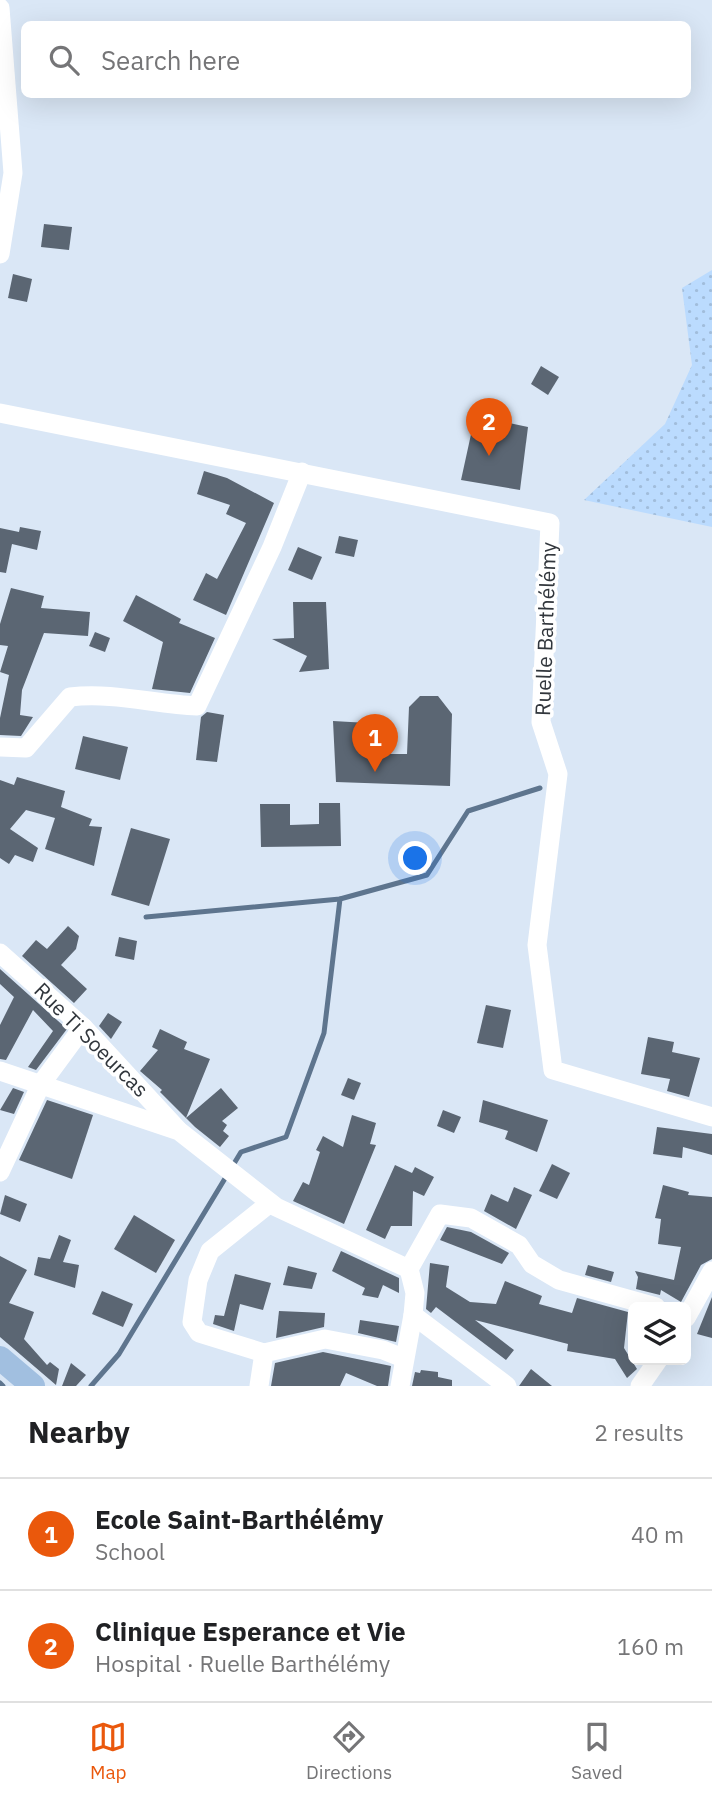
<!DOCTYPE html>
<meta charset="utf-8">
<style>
body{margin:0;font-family:"IBM Plex Sans",sans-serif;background:#f2f2f2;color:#202124}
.controls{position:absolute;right:21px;bottom:21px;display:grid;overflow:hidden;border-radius:10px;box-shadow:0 7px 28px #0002}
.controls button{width:63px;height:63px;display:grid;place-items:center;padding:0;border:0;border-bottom:2px solid #e0e0e0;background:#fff;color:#202124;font:35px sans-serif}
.you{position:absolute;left:416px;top:859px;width:24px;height:24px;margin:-18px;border:5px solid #fff;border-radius:50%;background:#1a73e8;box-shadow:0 0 0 10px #1a73e833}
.badge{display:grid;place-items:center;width:46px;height:46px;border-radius:50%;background:#ea580c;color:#fff;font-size:23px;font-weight:700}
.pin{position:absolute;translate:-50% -58px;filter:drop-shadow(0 2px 4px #0008)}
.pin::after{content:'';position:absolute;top:37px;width:24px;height:21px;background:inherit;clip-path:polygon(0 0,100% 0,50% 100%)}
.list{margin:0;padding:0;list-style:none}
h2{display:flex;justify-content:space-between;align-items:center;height:91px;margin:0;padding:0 28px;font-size:30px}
h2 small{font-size:23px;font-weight:400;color:#757577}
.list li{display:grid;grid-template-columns:46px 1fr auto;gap:21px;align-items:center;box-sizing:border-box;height:112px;padding:0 28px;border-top:2px solid #e0e0e0}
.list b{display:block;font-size:26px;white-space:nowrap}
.list p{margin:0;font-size:23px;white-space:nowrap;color:#757577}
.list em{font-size:23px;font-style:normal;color:#757577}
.icon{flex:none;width:38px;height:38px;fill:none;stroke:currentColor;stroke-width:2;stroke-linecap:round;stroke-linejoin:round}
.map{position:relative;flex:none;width:712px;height:1386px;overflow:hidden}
.search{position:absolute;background:#fff;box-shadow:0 7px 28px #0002;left:21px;right:21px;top:21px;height:77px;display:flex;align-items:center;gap:18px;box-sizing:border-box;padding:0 24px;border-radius:10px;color:#757577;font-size:26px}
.sheet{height:315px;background:#fff}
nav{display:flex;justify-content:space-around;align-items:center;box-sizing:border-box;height:98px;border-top:2px solid #e0e0e0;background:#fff;font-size:19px;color:#757577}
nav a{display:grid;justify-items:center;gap:4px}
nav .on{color:#ea580c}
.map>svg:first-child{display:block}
.grass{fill:url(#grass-dots)}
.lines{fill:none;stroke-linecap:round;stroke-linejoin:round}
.stream{stroke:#5e758e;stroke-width:5}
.building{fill:#5b6673}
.minor{stroke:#fff;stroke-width:19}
.major{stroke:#a1bfe0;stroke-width:24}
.labels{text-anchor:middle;stroke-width:7;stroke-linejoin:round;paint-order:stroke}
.street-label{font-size:21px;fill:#31363c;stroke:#fff}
</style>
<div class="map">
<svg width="712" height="1386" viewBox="0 0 712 1386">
<defs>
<pattern id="grass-dots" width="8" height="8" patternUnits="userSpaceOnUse" patternTransform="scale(1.75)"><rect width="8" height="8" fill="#bbdbfe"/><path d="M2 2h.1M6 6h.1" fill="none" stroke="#a1bddb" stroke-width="1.8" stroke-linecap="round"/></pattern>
</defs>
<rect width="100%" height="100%" fill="#dae7f6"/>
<path class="grass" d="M712 270V527L584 500 665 424 692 365 682 288Z"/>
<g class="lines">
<g class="stream">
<path d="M146 917 340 899 427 875 468 811 540 788"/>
<path d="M0 1383 3 1386"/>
<path d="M91 1386 119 1354 241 1152 286 1137 324 1033 340 899"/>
</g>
</g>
<g class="building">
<path d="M44 224 72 227 69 250 41 247Z"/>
<path d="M13 274 32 279 27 302 8 298Z"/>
<path d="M541 366 559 377 548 395 531 384Z"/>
<path d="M475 416 528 427 520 490 461 480Z"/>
<path d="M204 471 227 478 274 503 226 615 193 600 206 573 217 579 246 523 226 514 230 505 197 494Z"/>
<path d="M20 527 41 531 37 550 12 544 6 573 0 572V528L19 532Z"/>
<path d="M339 536 358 540 354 557 335 553Z"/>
<path d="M298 547 322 557 312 580 288 570Z"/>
<path d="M11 588 44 596 41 608 90 612 88 636 44 633 22 690 20 715 33 717 21 736 0 735V718L9 675 0 672 8 646 0 645V624Z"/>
<path d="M136 595 181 619 179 623 215 638 190 693 152 689 163 642 123 621Z"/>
<path d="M293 602H326L329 669 299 672 307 656 272 639 294 638Z"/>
<path d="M95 632 110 638 105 652 89 646Z"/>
<path d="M420 696H438L452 714 450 786 336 782 333 721 368 723 372 754H407L409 707Z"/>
<path d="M207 712 224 715 217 762 196 760 201 717Z"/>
<path d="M83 736 128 747 120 780 75 769Z"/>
<path d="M17 777 65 791 61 807 92 819 89 826 102 827 94 866 45 849 55 818 26 810 10 829 38 848 33 862 15 855 9 864 0 858V780L14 785Z"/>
<path d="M319 803H340L341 846 261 847 260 804H290V825L319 824Z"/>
<path d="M131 828 170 839 149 906 111 895Z"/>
<path d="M68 926 79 936 76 949 61 965 87 989 74 1003 22 956 36 940 47 949Z"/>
<path d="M119 937 137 941 134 960 115 956Z"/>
<path d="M0 969 67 1029 36 1070 28 1067 53 1031 33 1010 6 1060 0 1059V1025L14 997 0 984Z"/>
<path d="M486 1005 511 1010 503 1048 477 1043Z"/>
<path d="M108 1013 122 1022 111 1039 99 1026Z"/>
<path d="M160 1029 187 1042 184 1049 210 1059 186 1118 221 1088 238 1108 222 1121 227 1125 223 1131 229 1136 220 1147 195 1127 160 1092 162 1090 140 1071 158 1050 152 1047Z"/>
<path d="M648 1037 674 1042 672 1052 700 1058 689 1097 667 1091 670 1079 641 1074Z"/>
<path d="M348 1078 361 1083 354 1100 341 1095Z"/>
<path d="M13 1088 24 1092 14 1114 0 1110Z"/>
<path d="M47 1100 93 1115 72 1179 19 1160Z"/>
<path d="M483 1100 548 1120 537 1152 505 1139 508 1131 479 1122Z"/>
<path d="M443 1110 461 1117 454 1133 437 1126Z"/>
<path d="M352 1115 376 1123 370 1144 376 1145 344 1224 293 1201 303 1182 309 1185 320 1152 316 1150 323 1136 343 1147Z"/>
<path d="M657 1127 712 1134V1155L683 1147 682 1158 653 1154Z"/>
<path d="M552 1164 570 1173 557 1199 539 1191Z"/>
<path d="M395 1165 412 1173 415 1167 434 1177 424 1196 413 1191 412 1226H391L385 1239 366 1230Z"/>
<path d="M663 1185 689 1192 688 1195 712 1197V1259L701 1265 681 1302 661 1290 660 1295 636 1289 638 1277 635 1271 674 1280 681 1247 658 1244 661 1219 655 1218Z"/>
<path d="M514 1187 532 1195 516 1229 484 1211 491 1194 508 1202Z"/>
<path d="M5 1195 27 1204 20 1222 0 1214Z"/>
<path d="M134 1215 175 1240 156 1273 114 1249Z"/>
<path d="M447 1227 471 1232 509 1253 502 1264 440 1240Z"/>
<path d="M59 1235 71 1240 63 1262 79 1265 75 1288 34 1275 38 1257 50 1259Z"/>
<path d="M341 1251 399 1278V1293L383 1285 378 1298 362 1295 365 1288 332 1271Z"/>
<path d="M0 1256 27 1270 9 1303 34 1312 24 1339 47 1365 50 1362 59 1369 56 1385 0 1337Z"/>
<path d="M430 1263 449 1266 446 1287 470 1302 496 1304 505 1281 542 1296 539 1304 572 1313 577 1298 628 1312 624 1348 637 1369 627 1378 615 1359 567 1351 568 1344 475 1320 514 1350 506 1360 436 1307 431 1313 426 1309Z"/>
<path d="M588 1265 614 1272 611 1282 585 1275Z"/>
<path d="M288 1266 317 1273 312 1289 283 1285Z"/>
<path d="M235 1274 271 1283 263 1310 240 1304 234 1331 213 1324 215 1315 224 1316Z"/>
<path d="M102 1291 133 1304 123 1327 92 1314Z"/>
<path d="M712 1297V1338L697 1334Z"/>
<path d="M279 1311 325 1313 324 1327 276 1338Z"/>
<path d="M360 1320 399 1326 396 1342 358 1333Z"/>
<path d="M323 1352 391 1366 388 1386H377L346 1373 340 1386H271L275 1363Z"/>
<path d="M71 1363 86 1375 76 1386H62Z"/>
<path d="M531 1369 552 1386H519Z"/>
<path d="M421 1370 438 1372V1377L452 1380V1386H412L415 1372 420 1373Z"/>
</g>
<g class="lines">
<g class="minor">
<path d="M0 8 13 173 0 254"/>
<path d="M0 413 550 523 541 722 558 774 537 945 553 1070 712 1117"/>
<path d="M0 747 26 748 70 697C113 692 154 704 197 706L272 547 302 472"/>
<path d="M0 953 83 1027 178 1130"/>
<path d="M0 1071 179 1131 276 1207 409 1269 415 1293 413 1315 507 1386"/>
<path d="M0 1172 41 1084 83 1027"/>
<path d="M409 1269 440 1214 471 1218 519 1245 532 1264 559 1280 656 1307"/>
<path d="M686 1318 712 1271"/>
<path d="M264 1353 199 1333 192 1322 198 1280 210 1251 270 1203"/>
<path d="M259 1386 264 1353 325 1339 383 1350 403 1358"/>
<path d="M400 1386 413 1315"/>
<path d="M640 1386 658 1360"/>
</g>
<path class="major" d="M0 1358 33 1386"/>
</g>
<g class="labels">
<g class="street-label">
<text transform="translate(546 629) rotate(-88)" y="7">Ruelle Barthélémy</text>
<text transform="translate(91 1040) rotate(45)" y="7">Rue Ti Soeurcas</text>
</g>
</g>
</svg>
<div class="controls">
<button><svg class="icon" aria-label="layers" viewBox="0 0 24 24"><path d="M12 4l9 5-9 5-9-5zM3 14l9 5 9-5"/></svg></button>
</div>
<div class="you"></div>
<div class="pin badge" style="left:375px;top:772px">1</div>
<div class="pin badge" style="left:489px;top:456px">2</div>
<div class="search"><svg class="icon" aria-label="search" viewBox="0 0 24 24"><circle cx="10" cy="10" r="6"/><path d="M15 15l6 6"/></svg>Search here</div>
</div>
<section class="sheet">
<h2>Nearby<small>2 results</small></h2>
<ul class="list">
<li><span class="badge">1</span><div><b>Ecole Saint-Barthélémy</b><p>School</p></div><em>40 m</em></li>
<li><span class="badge">2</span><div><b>Clinique Esperance et Vie</b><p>Hospital · Ruelle Barthélémy</p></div><em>160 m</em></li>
</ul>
</section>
<nav>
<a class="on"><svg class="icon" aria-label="map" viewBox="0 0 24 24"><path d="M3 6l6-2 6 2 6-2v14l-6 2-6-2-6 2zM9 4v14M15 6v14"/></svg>Map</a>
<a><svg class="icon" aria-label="directions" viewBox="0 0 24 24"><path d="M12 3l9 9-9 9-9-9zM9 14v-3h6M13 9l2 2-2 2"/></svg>Directions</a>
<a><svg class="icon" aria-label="saved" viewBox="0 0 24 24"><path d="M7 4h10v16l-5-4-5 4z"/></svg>Saved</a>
</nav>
